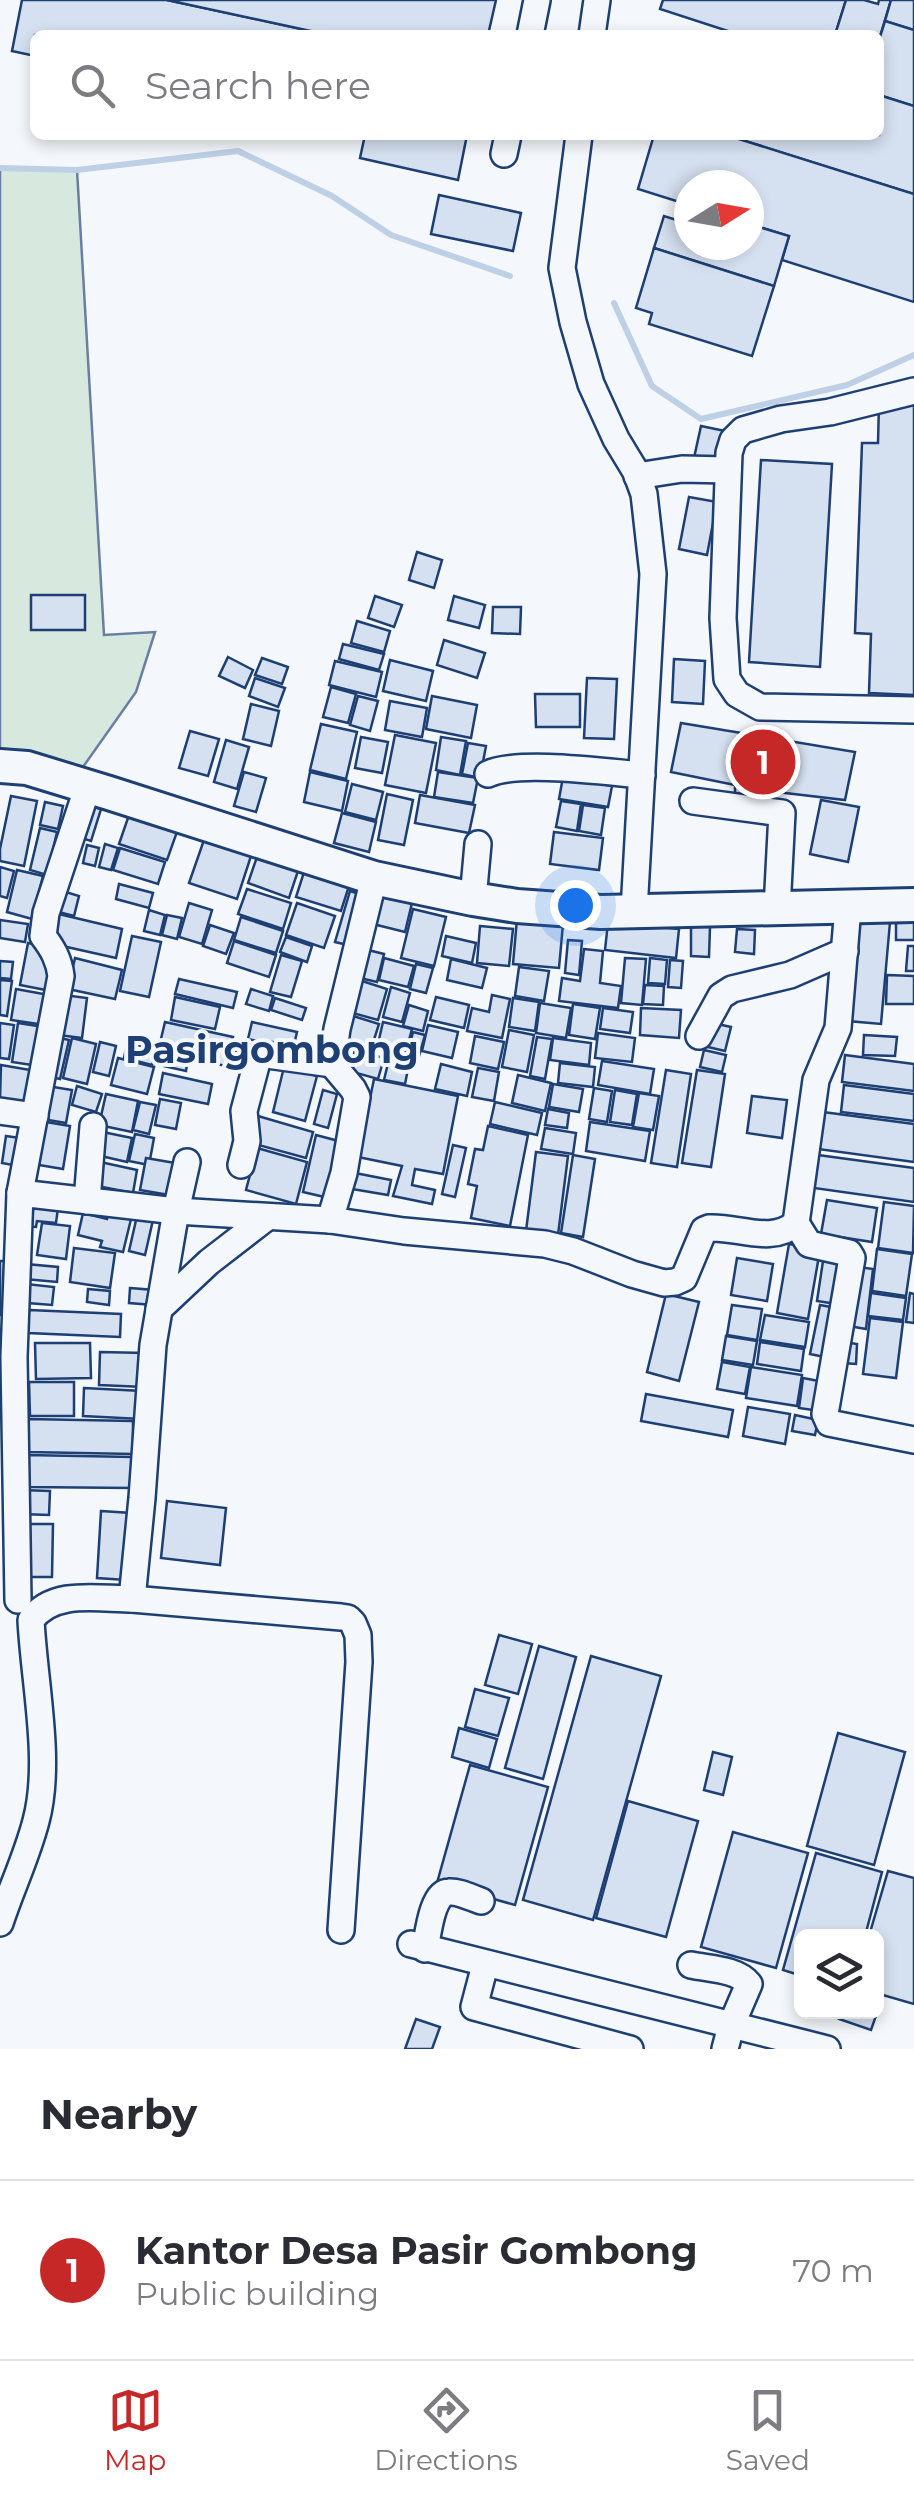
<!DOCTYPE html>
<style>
body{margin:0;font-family:Montserrat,sans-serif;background:#f7f7f7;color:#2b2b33}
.controls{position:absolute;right:30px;bottom:30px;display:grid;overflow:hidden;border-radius:15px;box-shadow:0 5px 15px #0003}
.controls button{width:90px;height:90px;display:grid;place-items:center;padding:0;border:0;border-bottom:2px solid #e1e1e2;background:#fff;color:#2b2b33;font:50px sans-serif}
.compass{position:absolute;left:674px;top:170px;width:90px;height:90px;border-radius:50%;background:#fff;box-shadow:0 5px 15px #0003;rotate:79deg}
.you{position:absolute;left:575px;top:905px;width:35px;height:35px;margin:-25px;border:8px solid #fff;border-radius:50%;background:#1a73e8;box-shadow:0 0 0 15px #1a73e833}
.badge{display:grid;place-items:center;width:65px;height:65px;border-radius:50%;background:#c62828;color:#fff;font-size:32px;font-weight:700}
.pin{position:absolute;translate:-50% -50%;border:5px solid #fff;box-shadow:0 2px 10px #0006}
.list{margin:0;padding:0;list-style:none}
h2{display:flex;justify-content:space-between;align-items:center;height:130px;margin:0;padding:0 40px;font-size:42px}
h2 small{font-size:32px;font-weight:400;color:#7c7c81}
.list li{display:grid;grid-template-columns:65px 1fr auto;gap:30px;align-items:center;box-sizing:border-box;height:180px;padding:0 40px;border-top:2px solid #e1e1e2}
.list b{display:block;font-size:38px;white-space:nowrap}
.list p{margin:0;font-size:32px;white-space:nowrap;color:#7c7c81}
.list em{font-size:32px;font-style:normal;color:#7c7c81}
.icon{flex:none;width:55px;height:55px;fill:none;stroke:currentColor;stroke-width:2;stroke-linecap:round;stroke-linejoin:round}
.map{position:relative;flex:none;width:914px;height:2049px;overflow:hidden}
.search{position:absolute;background:#fff;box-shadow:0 5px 15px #0003;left:30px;right:30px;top:30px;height:110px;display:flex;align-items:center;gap:25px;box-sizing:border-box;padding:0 35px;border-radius:15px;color:#7c7c81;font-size:38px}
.sheet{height:310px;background:#fff}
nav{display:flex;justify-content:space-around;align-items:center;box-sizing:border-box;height:140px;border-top:2px solid #e1e1e2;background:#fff;font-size:28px;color:#7c7c81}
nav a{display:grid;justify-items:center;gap:5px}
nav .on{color:#c62828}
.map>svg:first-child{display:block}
.green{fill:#d7e8df;stroke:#687fa3;stroke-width:2.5}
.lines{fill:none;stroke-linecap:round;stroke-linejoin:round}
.stream{stroke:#bed0e5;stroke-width:6}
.building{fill:#d5e0f0;stroke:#1d3f73;stroke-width:2.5}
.minor-casing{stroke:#1d3f73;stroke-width:30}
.major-casing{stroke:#1d3f73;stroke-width:38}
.minor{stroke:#f4f7fb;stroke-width:25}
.major{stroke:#f4f7fb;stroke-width:32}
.labels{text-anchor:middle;stroke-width:8;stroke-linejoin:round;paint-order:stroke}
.quarter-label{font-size:38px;font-weight:bold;fill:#1d3f73;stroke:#f4f7fb}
</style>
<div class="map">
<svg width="914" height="2049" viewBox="0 0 914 2049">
<rect width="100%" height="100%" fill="#f4f7fb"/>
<path class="green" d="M0 168 77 170 104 635 155 632 136 692 78 774 0 757Z"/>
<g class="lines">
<g class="stream">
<path d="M0 168 77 170 238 151 332 196 391 235 510 276"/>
<path d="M614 303 652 386 701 419 847 385 914 355"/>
</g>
</g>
<g class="building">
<path d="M22 0H167L329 35H35V56L12 51Z"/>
<path d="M167 0H496L488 35H329Z"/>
<path d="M663 0H846L835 35H740L660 9Z"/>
<path d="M846 0H864L878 4 879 0H891L879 40V35H835Z"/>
<path d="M891 0H914V30L885 21Z"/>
<path d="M885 21 914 30V106L879 95V40Z"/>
<path d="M879 95 914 106V194L726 135H879Z"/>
<path d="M365 135H467L458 180 360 158Z"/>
<path d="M654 135H726L914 194V302L782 260 789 236 749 224V185H689V205L638 189Z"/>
<path d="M439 195 521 213 513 251 431 234Z"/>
<path d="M689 213V245H749V224L789 236 774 286 654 248 664 216 686 223Z"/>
<path d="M654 248 774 286 752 356 649 324 652 313 636 308Z"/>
<path d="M879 403 914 405V695L869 693 871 634 855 633 862 443H878Z"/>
<path d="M701 426 725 431 719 462 694 458Z"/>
<path d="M761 460 832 464 820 667 749 662Z"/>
<path d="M689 497 717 502 707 555 679 549Z"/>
<path d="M417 552 442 560 434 588 409 580Z"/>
<rect x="31" y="595" width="54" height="35"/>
<path d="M375 596 402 605 394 627 368 618Z"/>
<path d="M454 596 485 605 479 628 448 620Z"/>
<path d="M493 607H521L520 634 492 633Z"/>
<path d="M357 621 390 631 384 652 351 643Z"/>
<path d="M444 640 485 653 477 678 437 665Z"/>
<path d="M343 644 384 654 379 670 339 659Z"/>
<path d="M228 657 253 670 245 688 219 676Z"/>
<path d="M262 658 288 667 282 684 255 675Z"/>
<path d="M674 659 705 661 703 704 672 702Z"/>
<path d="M390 660 433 671 426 701 383 691Z"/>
<path d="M335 661 382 672 376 697 329 685Z"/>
<path d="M255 678 285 688 278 707 249 696Z"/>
<path d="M587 678 617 679 614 739 584 738Z"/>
<path d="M331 687 356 694 348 723 323 717Z"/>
<path d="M535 694H580V727H536Z"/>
<path d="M358 696 378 701 370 731 350 725Z"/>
<path d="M432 696 477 705 471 738 426 729Z"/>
<path d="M390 701 427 708 422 737 385 730Z"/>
<path d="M251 704 279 711 271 746 243 739Z"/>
<path d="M681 723 855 752 845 800 760 790 758 803 735 799V785L671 772Z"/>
<path d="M321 724 357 732 346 779 310 770Z"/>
<path d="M190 731 219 739 208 776 179 768Z"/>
<path d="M395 735 436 743 426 793 385 785Z"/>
<path d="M361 737 388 742 382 773 355 768Z"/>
<path d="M441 737 466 741 460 775 436 770Z"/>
<path d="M226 740 249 747 237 789 214 782Z"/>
<path d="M468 743 486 746 480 778 462 774Z"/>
<path d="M244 772 266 778 256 812 234 806Z"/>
<path d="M310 772 348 781 342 811 304 802Z"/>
<path d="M438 772 478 778 473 803 434 797Z"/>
<path d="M563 777 612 786 608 807 559 799Z"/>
<path d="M352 784 383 792 376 820 345 812Z"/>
<path d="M387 794 413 800 404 845 378 840Z"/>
<path d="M420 795 475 805 469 833 415 823Z"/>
<path d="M11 796 37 801 24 866 0 861V849Z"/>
<path d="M821 800 859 807 848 862 810 854Z"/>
<path d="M561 801 581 804 577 831 556 827Z"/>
<path d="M45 802 63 806 58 829 40 825Z"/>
<path d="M82 803 101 809 91 841 72 835Z"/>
<path d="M583 805 605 808 601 835 579 831Z"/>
<path d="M130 812 178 829 167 860 119 844Z"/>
<path d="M342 813 376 822 369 852 334 843Z"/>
<path d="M40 828 57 832 47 875 30 870Z"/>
<path d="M554 832 603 838 599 870 550 864Z"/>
<path d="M205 837 252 853 237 899 189 883Z"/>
<path d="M105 844 118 848 111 870 99 867Z"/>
<path d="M87 845 99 848 95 866 83 863Z"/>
<path d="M120 848 165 862 158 884 113 870Z"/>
<path d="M259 851 300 865 289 898 248 883Z"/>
<path d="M0 867 14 871 7 898 0 896Z"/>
<path d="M17 870 43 876 32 919 7 912Z"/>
<path d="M304 872 349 886 341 911 296 897Z"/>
<path d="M119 884 153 893 149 908 116 899Z"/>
<path d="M53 888 79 896 74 916 47 909Z"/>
<path d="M247 889 291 903 283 929 238 914Z"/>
<path d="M350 891 366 896 352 946 335 942Z"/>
<path d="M380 895 412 903 405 932 373 924Z"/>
<path d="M189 903 212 910 202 944 179 937Z"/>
<path d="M297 903 335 916 324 948 286 935Z"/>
<path d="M413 909 446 917 434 966 401 958Z"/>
<path d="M149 910 165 915 160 935 144 931Z"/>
<path d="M46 911 122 929 116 958 40 941Z"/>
<path d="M167 915 182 918 177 939 162 935Z"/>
<path d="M896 915 914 916V940H896Z"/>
<path d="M241 917 283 931 276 953 234 940Z"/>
<path d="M517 919 563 924 559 968 513 964Z"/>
<path d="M0 920 28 924 25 942 0 938Z"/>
<path d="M857 920 890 922 881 1024 848 1021Z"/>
<path d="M608 922 679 929 676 958 605 950Z"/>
<path d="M210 925 234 933 226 954 203 946Z"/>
<path d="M480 926 513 929 509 966 477 963Z"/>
<path d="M691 926 710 927 709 957 691 956Z"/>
<path d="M737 929 755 930 754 954 735 952Z"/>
<path d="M132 936 161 942 149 997 120 991Z"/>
<path d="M446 936 476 943 472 963 442 956Z"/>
<path d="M286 937 312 946 307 962 280 952Z"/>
<path d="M568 940 582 941 579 975 565 973Z"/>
<path d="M234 941 276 955 269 977 227 963Z"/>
<path d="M28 943 65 950 56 992 20 985Z"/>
<path d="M908 946H914V971H906Z"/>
<path d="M584 949 603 951 600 983 621 986 618 1008 559 1001 562 978 580 981Z"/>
<path d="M368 950 384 954 377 982 360 978Z"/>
<path d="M281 955 302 961 291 997 270 992Z"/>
<path d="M75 958 122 970 115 999 68 989Z"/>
<path d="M384 958 414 966 408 987 379 980Z"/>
<path d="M625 958 646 959 642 1005 621 1003Z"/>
<path d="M650 958 667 960 665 984 648 983Z"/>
<path d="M451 959 487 968 482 988 447 980Z"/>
<path d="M670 960 683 961 681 988 668 987Z"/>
<path d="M0 961 13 962 11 979 0 978Z"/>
<path d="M416 964 433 968 426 993 410 989Z"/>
<path d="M519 967 549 971 544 1001 515 996Z"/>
<path d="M887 975 914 976V1004H886Z"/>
<path d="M179 979 237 992 233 1008 175 994Z"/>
<path d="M0 980 12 981 7 1016 0 1015Z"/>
<path d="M359 980 387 989 378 1020 349 1012Z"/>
<path d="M645 985 664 986 663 1005 643 1004Z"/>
<path d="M391 987 410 993 402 1022 383 1017Z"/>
<path d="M16 989 49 995 45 1025 11 1020Z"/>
<path d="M251 989 273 996 269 1011 246 1004Z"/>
<path d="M56 994 87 998 82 1038 51 1034Z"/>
<path d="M492 995 510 999 502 1038 467 1031 472 1008 489 1012Z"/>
<path d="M175 997 220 1007 215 1029 171 1020Z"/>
<path d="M436 997 469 1005 464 1028 430 1020Z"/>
<path d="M275 998 306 1008 302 1020 271 1010Z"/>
<path d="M513 998 539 1002 535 1031 509 1027Z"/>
<path d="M540 1003 571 1008 566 1038 536 1033Z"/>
<path d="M573 1004 600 1008 595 1039 569 1035Z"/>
<path d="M409 1005 428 1011 423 1031 403 1026Z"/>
<path d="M603 1008 633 1012 630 1033 600 1029Z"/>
<path d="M641 1008 681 1010 679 1038 640 1035Z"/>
<path d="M350 1015 379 1024 372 1046 343 1037Z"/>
<path d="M165 1022 233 1037 226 1066 188 1058 186 1071 155 1064Z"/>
<path d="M252 1022 297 1032 293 1049 248 1039Z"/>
<path d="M383 1022 412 1029 405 1055 377 1048Z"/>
<path d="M0 1023 14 1025 9 1059 0 1058Z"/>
<path d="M18 1023 44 1027 39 1066 12 1062Z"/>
<path d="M713 1023 731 1027 725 1051 708 1047Z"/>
<path d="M428 1025 458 1032 452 1058 422 1051Z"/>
<path d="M509 1030 534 1035 527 1072 502 1067Z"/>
<path d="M413 1032 425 1035 419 1056 408 1052Z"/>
<path d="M598 1033 635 1038 632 1062 595 1058Z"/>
<path d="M864 1035 897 1037 895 1056 863 1055Z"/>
<path d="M51 1036 69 1040 60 1079 42 1075Z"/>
<path d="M475 1036 504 1042 498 1069 470 1063Z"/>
<path d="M537 1037 552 1039 545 1079 530 1076Z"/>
<path d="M72 1038 96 1044 87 1084 63 1078Z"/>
<path d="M553 1038 591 1043 589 1065 550 1060Z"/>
<path d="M100 1042 116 1046 109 1076 93 1072Z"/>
<path d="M239 1042 252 1046 244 1074 231 1070Z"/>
<path d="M127 1043 156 1049 152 1065 124 1058Z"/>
<path d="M355 1050 384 1058 378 1079 349 1071Z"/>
<path d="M704 1050 726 1055 722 1072 700 1067Z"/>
<path d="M390 1055 410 1059 405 1084 384 1080Z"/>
<path d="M845 1055 914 1064V1091L842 1082Z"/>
<path d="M118 1058 154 1067 147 1094 111 1085Z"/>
<path d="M602 1061 654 1069 650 1094 598 1085Z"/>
<path d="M560 1063 595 1067 593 1087 558 1083Z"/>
<path d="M441 1064 472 1072 467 1096 435 1089Z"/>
<path d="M1 1065 36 1071 31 1104 0 1099Z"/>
<path d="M284 1067 317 1076 305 1121 273 1112Z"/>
<path d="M478 1068 499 1072 494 1101 472 1097Z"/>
<path d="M666 1070 691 1074 677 1167 651 1163Z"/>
<path d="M697 1070 725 1074 711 1167 682 1163Z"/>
<path d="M163 1073 212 1084 208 1104 159 1094Z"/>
<path d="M518 1075 551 1083 545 1111 512 1103Z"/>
<path d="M374 1079 458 1096 443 1174 415 1169 412 1185 435 1190 432 1204 393 1196 402 1166 358 1157Z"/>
<path d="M553 1084 583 1089 579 1112 549 1107Z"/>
<path d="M41 1085 72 1090 66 1123 36 1118Z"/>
<path d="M844 1085 914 1094V1121L841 1112Z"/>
<path d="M77 1086 102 1094 96 1112 72 1105Z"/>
<path d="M594 1088 612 1091 607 1122 589 1119Z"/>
<path d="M323 1090 337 1094 328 1128 314 1124Z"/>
<path d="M615 1090 637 1094 632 1125 610 1122Z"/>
<path d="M639 1093 659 1096 653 1130 633 1127Z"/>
<path d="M106 1094 138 1101 132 1132 99 1125Z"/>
<path d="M752 1096 787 1100 782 1138 747 1133Z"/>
<path d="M160 1099 181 1103 176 1129 155 1125Z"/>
<path d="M140 1102 156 1105 149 1134 133 1130Z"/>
<path d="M495 1102 542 1113 537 1135 490 1124Z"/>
<path d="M548 1109 569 1113 567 1128 545 1125Z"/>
<path d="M823 1112 914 1124V1162L818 1149Z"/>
<path d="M258 1116 313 1132 306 1158 251 1143Z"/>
<path d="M46 1122 70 1126 63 1169 39 1165Z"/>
<path d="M590 1122 650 1131 645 1161 586 1151Z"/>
<path d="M488 1126 528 1135 510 1226 471 1218 477 1186 468 1184 475 1149 483 1150Z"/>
<path d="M545 1128 576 1133 573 1154 541 1149Z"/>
<path d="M93 1130 132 1138 127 1162 88 1153Z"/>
<path d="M135 1134 154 1138 149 1165 129 1161Z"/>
<path d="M316 1135 346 1143 333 1199 303 1192Z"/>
<path d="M6 1136 34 1140 29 1168 2 1163Z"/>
<path d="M453 1145 466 1148 455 1197 442 1194Z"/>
<path d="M257 1148 307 1162 296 1204 246 1190Z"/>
<path d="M536 1152 568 1156 558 1235 526 1231Z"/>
<path d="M573 1155 595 1159 583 1237 561 1233Z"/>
<path d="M818 1155 914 1168V1202L814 1188Z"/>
<path d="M146 1158 181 1164 175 1196 140 1190Z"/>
<path d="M91 1160 137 1170 133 1193 87 1184Z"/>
<path d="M355 1173 391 1180 388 1195 352 1189Z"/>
<path d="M35 1191 60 1193 56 1223 37 1221 36 1227 24 1226 26 1209 33 1210Z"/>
<path d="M827 1200 877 1208 872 1242 821 1234Z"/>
<path d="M884 1202 914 1206 913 1253 878 1248Z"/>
<path d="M109 1209 132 1215 123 1252 100 1247 102 1241 78 1235 83 1213 107 1219Z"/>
<path d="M137 1216 153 1220 145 1255 129 1251Z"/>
<path d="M42 1223 70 1226 66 1259 37 1255Z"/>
<path d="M789 1244 820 1250 808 1319 777 1313Z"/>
<path d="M74 1248 115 1253 110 1288 70 1282Z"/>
<path d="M877 1249 912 1254 906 1296 872 1291Z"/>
<path d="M737 1258 773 1264 767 1301 731 1295Z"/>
<rect x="0" y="1261" width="7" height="54"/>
<path d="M823 1261 848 1264 843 1305 817 1301Z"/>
<path d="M15 1263 58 1267 57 1282 14 1278Z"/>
<path d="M852 1266 873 1269 866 1329 843 1325Z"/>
<path d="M17 1283 54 1287 52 1305 15 1302Z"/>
<path d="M130 1288 154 1290 153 1305 129 1303Z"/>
<path d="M88 1289 110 1291 109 1305 87 1302Z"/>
<path d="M871 1293 906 1298 903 1320 868 1316Z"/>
<path d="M910 1293 914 1294V1323L906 1322Z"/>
<path d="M666 1294 699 1302 679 1381 647 1372Z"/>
<path d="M732 1305 762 1309 757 1340 727 1335Z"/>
<path d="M820 1305 842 1309 834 1359 810 1354Z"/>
<path d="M29 1310 121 1314 120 1337 28 1333Z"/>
<path d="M765 1315 809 1322 805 1347 760 1340Z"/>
<path d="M870 1318 903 1322 896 1378 863 1374Z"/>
<path d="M726 1336 757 1341 753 1365 722 1360Z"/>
<path d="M760 1342 804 1349 801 1371 757 1364Z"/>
<path d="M844 1342 857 1344 856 1364 843 1363Z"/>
<path d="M35 1343H90L91 1378 36 1379Z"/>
<path d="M100 1352 145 1353 144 1387 99 1385Z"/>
<path d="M722 1362 750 1367 745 1394 717 1389Z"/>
<path d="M751 1367 802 1375 797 1406 746 1398Z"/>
<path d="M803 1378 824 1382 820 1411 799 1408Z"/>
<path d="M29 1382H74V1416H30Z"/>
<path d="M84 1388 142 1391 141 1419 83 1416Z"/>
<path d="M646 1394 733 1410 728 1437 641 1421Z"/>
<path d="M748 1407 790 1414 785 1444 743 1436Z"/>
<path d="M795 1415 818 1420 815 1435 792 1431Z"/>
<path d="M28 1419 133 1421V1454L27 1452Z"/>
<path d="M25 1455 133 1457V1488L25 1487Z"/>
<path d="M22 1490 50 1491 49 1515 21 1514Z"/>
<path d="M167 1501 226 1508 220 1565 161 1558Z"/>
<path d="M101 1511 131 1513 126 1580 97 1578Z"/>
<path d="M24 1524H53L52 1577H23Z"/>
<path d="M499 1635 532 1644 518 1694 485 1685Z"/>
<path d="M539 1646 576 1657 543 1779 505 1768Z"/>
<path d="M591 1656 661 1676 593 1920 523 1900Z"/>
<path d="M475 1689 509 1698 498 1736 465 1727Z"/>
<path d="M459 1728 497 1739 489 1768 452 1757Z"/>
<path d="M838 1733 905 1752 874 1865 807 1846Z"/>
<path d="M713 1752 732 1757 723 1795 704 1790Z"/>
<path d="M470 1765 548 1787 515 1905 437 1883Z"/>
<path d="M628 1801 698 1821 666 1937 596 1918Z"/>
<path d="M733 1832 808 1853 776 1968 701 1947Z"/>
<path d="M816 1853 882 1872 865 1936H802V1976L783 1970Z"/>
<path d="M888 1871 914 1878V2004L876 1993V1936H869Z"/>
<path d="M876 2009 878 2010 871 2030 839 2019 841 2012H876Z"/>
<path d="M416 2019 440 2027 432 2049H405Z"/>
</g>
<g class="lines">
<g class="minor-casing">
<g id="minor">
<path d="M530 35 537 0"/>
<path d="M592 35 597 0"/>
<path d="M579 135 562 268 573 322 591 384 616 439 636 472 644 494 653 574 634 911"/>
<path d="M504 154 508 135"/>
<path d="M914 391 830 412 781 419 743 430 733 440 729 453 723 618 727 679 737 694 760 707 914 710"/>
<path d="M637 476 682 469 728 470"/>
<path d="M488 774C517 760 606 772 642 775"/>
<path d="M693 801 782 813 777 909"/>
<path d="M473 899 478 844"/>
<path d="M699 1036 721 996 732 989 790 975 845 951"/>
<path d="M0 1111 35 1116"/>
<path d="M241 1165 247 1141 244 1111 258 1058 267 1055 332 1064"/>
<path d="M20 1193 61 976C59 960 53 949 43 936L46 913 88 786"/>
<path d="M87 1201 93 1126"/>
<path d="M330 1220 344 1173 357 1097 353 1089 332 1064 337 1029 374 878"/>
<path d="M796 1223 809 1244 849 1253 852 1258 825 1414 829 1423 914 1440"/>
<path d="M159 1309 209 1262 266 1218"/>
<path d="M132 1599 341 1617 348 1618 353 1623 358 1635 359 1662 341 1930"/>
<path d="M18 1600 14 1357 20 1193 176 1211 330 1220 404 1231 545 1244 573 1251 632 1274 664 1283 675 1282 684 1278 704 1230 709 1228C737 1226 772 1245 796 1223L816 1080 838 1028 848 907"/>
<path d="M0 1923C11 1889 27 1856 36 1821 52 1762 34 1682 31 1620 53 1589 98 1599 132 1599L142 1498 153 1345 176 1211 187 1162"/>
<path d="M411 1944 827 2049"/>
<path d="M425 1949C428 1935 432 1892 449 1892 458 1891 472 1898 481 1901"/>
<path d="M485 1965 474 2007 630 2049"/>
<path d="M691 1965C710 1969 737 1969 749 1984L731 2026 725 2049"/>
</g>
</g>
<g class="major-casing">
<path id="major" d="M0 766 27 768 109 793 374 878 473 899 517 906 601 912 914 905"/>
</g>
<use href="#minor" class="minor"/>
<use href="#major" class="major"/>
</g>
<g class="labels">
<g class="quarter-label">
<text x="272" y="1063">Pasirgombong</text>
</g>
</g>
</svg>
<div class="controls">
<button><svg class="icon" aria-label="layers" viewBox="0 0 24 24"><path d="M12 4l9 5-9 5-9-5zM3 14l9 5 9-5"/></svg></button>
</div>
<svg class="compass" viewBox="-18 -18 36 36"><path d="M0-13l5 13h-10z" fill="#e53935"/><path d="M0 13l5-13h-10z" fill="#7c7c81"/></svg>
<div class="you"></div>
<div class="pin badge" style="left:763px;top:762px">1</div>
<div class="search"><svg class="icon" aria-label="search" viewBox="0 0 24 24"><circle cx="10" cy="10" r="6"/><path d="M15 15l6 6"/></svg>Search here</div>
</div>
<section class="sheet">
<h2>Nearby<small></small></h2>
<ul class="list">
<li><span class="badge">1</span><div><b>Kantor Desa Pasir Gombong</b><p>Public building</p></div><em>70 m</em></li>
</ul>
</section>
<nav>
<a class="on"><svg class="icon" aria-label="map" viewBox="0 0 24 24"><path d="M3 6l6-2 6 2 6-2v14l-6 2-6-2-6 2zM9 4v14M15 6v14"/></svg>Map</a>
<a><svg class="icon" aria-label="directions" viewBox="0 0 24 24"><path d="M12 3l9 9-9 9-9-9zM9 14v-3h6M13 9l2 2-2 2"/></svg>Directions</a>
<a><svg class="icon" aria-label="saved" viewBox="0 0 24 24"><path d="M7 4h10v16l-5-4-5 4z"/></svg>Saved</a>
</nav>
